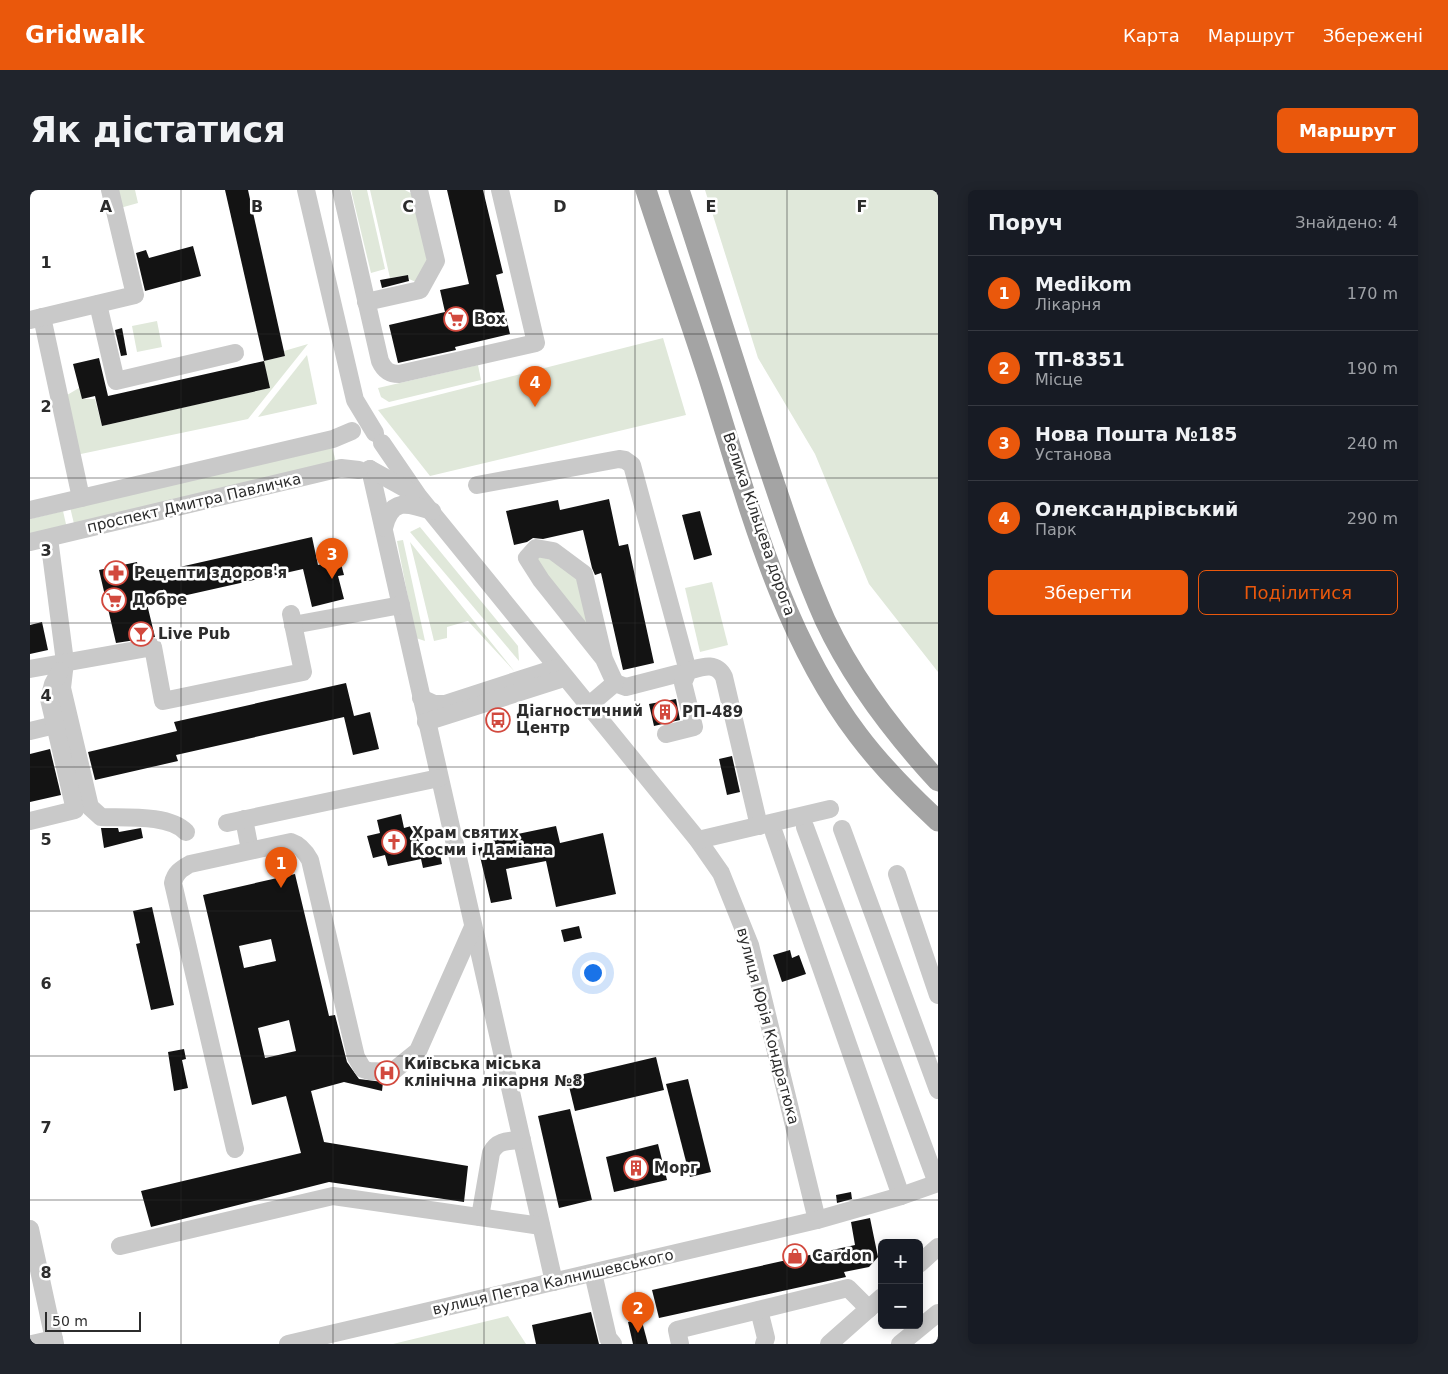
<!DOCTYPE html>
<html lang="uk">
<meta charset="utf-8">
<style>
body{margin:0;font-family:"DejaVu Sans",sans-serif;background:#20242c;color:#f1f3f6}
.controls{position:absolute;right:15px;bottom:15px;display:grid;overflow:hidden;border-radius:8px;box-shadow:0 2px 12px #0003}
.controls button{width:45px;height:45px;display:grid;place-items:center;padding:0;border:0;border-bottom:1px solid #363941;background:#171b24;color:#f1f3f6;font:25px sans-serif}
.scale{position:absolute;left:15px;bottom:12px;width:96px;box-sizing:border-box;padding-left:5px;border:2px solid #2c2c2c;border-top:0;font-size:14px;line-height:18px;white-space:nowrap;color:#2c2c2c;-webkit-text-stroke:4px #fff;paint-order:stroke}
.you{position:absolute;left:562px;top:782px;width:18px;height:18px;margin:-12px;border:4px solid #fff;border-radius:50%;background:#1a73e8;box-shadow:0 0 0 8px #1a73e833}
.badge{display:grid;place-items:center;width:32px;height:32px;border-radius:50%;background:#ea580c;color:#fff;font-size:16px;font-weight:700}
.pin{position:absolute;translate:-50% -41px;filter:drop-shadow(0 1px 2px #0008)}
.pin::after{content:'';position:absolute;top:26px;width:18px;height:15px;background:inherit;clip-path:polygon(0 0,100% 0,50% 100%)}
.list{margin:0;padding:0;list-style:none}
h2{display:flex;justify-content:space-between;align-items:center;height:65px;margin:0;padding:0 20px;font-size:21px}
h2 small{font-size:16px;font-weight:400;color:#9ea1a6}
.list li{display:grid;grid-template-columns:32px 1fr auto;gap:15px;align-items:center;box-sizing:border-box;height:75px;padding:0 20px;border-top:1px solid #363941}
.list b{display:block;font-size:19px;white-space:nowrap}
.list p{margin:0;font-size:16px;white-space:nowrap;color:#9ea1a6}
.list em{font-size:16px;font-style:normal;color:#9ea1a6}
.actions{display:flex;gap:10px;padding:15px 20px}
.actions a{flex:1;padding:11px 0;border:1px solid #ea580c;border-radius:8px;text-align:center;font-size:18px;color:#ea580c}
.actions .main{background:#ea580c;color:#fff}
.map{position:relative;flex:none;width:908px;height:1154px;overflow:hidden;border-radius:8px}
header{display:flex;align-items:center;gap:30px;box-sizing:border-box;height:70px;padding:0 25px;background:#ea580c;color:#fff}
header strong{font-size:24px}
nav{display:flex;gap:28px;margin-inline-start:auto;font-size:18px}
.intro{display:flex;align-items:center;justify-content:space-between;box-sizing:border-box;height:120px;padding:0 30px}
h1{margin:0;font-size:35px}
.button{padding:12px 22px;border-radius:8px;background:#ea580c;color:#fff;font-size:18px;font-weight:700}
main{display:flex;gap:30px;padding:0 30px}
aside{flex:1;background:#171b24;border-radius:8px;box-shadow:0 2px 12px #0003}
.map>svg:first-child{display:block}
.green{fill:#e0e8da}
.building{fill:#131313;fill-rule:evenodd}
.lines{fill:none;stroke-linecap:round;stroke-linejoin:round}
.minor{stroke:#c9c9c9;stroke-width:18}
.major{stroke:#a4a4a4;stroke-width:21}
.grid{fill:none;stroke:#2c2c2c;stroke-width:1;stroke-opacity:0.55}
.labels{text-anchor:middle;stroke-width:5;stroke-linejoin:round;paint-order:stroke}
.poi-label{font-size:15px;font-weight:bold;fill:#2c2c2c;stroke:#fff;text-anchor:start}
.street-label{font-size:15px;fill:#2c2c2c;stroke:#fff}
.grid-label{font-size:16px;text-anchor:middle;font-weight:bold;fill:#2c2c2c;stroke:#fff;stroke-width:5;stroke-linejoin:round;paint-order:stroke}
</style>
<header>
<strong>Gridwalk</strong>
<nav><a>Карта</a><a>Маршрут</a><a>Збережені</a></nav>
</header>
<div class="intro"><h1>Як дістатися</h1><a class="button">Маршрут</a></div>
<main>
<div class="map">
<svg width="908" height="1154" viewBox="0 0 908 1154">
<rect width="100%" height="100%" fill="#fff"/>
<g class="green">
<path d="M85 0H105L108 13 90 18Z"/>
<path d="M321 0H337L355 79 341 83Z"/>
<path d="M340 0H375L386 6 400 67 386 92 379 89 378 85 360 88Z"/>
<path d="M675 0H908V482L839 394 785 264 728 168Z"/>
<path d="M127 131 132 157 107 162 102 136Z"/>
<path d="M633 148 656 225 400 286 348 220Z"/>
<path d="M278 154 218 229 46 265 32 208 49 198 52 209H65L72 236 239 198 234 171 255 166 254 161Z"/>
<path d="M277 165 287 214 228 227Z"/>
<path d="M448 175 451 190 359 212 351 207 348 198Z"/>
<path d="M302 257 307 276 45 338 40 317Z"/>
<path d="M33 321 38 343 0 350V329Z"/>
<path d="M390 337 488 456 489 471 380 342Z"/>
<path d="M373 350 395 451 386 448 367 351Z"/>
<path d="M380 352 485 482 438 431 417 437V448L404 451Z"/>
<path d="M514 363 552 391 569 454 503 372Z"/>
<path d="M682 392 698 455 670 462 655 398Z"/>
<path d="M478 1126 496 1154H363Z"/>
</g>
<g class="building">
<path d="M195 0H218L255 166 234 171Z"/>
<path d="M417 0H453L473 83 466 85 480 144 425 157 426 160 368 173 359 135 415 122 410 100 439 94Z"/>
<path d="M163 56 171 86 115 101 106 63 116 60 119 68Z"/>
<path d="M378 85 379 91 352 98 350 90Z"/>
<path d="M92 138 97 165 91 166 85 140Z"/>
<path d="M69 168 78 206 234 171 240 198 72 236 65 206 52 209 43 174Z"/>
<path d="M579 309 589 356 598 354 624 473 593 480 571 383 565 385 562 378 553 340 513 349 503 348 497 352 484 355 476 321 528 310 530 320Z"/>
<path d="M670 321 682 365 664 370 652 325Z"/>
<path d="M282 347 288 375 310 370 314 385 308 386 314 409 282 417 273 379 117 414 125 447 86 453 69 380 107 372 110 386Z"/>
<path d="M12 432 18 460 0 464V435Z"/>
<path d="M316 493 324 526 340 522 349 559 323 565 314 527 146 565 148 571 65 590 58 562 147 541 144 532Z"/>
<path d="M646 509 650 530 624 536 619 514Z"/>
<path d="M20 559 31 605 0 612V564Z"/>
<path d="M702 566 710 602 697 605 689 569Z"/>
<path d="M371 624 374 638 385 635 393 668 410 664 412 674 393 678 391 669 358 676 355 665 343 668 337 646 350 643 347 630Z"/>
<path d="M526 636 530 653 573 643 586 704 526 717 516 671 476 679 482 709 461 713 448 658 464 654 463 649Z"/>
<path d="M71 638H88L89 642 111 638 113 648 74 658Z"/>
<path d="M265 684 299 826 305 825 317 872 329 889 353 892 352 901 314 892 281 901 294 952 438 976 434 1012 299 992 121 1037 111 1001 271 963 256 906 222 915 173 705ZM241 749 246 771 214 778 209 756ZM259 830 266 861 235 868 228 838Z"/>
<path d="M122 717 144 815 121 820 106 754 110 753 103 721Z"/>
<path d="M549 736 552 748 534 752 531 740Z"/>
<path d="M760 760 762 768 769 765 776 784 752 792 743 765Z"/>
<path d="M154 859 156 869 152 870 158 898 144 901 138 862Z"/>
<path d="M626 867 634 900 545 921 537 888Z"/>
<path d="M658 889 681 982 660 987 636 894Z"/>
<path d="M540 919 562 1010 529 1018 508 926Z"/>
<path d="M628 954 637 990 584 1002 576 967Z"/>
<path d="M821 1002 822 1009 807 1013 806 1005Z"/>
<path d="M840 1028 848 1067 839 1077 814 1082 816 1087 629 1128 622 1100 825 1055 821 1032Z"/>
<path d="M561 1122 569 1154H506L502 1135Z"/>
<path d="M611 1128 618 1154H603L598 1132Z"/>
</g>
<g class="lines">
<g class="minor">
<path d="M276 0 325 210 345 243"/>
<path d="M311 0 350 171C354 180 359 184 369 184L506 153 470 0"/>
<path d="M336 112 390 100 406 71 389 0"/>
<path d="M68 114 86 191 205 163"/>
<path d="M12 127 51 308"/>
<path d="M0 130 105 105 80 0"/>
<path d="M352 253 389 307 668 650 691 683 720 755 787 1030"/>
<path d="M340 279 524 1092"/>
<path d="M340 279 385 304"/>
<path d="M447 295 589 269 595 270 602 275 658 481 596 497 585 493"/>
<path d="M0 320 303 249 322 241"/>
<path d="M354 338C361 307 378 313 402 321"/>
<path d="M19 348 35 472 32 498 60 617 71 627C94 628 139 624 156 642"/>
<path d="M0 352 311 278 329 280"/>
<path d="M263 435 371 415"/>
<path d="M574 469 511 390 497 368 506 358 523 361 554 384 574 469 585 493"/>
<path d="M0 479 123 457 133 511 273 482 261 424"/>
<path d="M391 508 404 514H415L526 478"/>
<path d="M558 516 585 493"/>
<path d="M396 532 534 488"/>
<path d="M0 541 25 535"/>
<path d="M636 544 664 537 653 493 658 481C672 477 686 471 694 487L729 636"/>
<path d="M214 629 220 660"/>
<path d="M0 631 45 620 19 509 23 494 30 481"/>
<path d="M197 633 409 588"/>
<path d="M775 637 907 993"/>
<path d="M812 639 908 900"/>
<path d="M744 643 871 1006"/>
<path d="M668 650 800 619"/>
<path d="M867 684 908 805"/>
<path d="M205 959 143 693C145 683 151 679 160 674L261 652C270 655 275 661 280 670L326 867 333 879 339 881 362 882 388 861 443 737"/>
<path d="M450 1027 461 963C467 950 478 951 492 950"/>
<path d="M0 1039 25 1154"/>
<path d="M90 1056 303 1006 511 1036"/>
<path d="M889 1074 908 1057"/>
<path d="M563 1083 578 1148 583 1154"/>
<path d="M729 1120 736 1148 734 1154"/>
<path d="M2 1154 24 1149"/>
<path d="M258 1154 787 1030 871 1006 908 993"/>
<path d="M650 1154 647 1140 818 1098 839 1119"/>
<path d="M799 1154 852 1107"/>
<path d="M870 1154 908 1123"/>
</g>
<g class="major">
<path d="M616 0C637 66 661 131 682 198 719 316 752 445 828 545 852 577 879 604 908 631"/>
<path d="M649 0C678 88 705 176 734 263 753 319 771 376 795 430 823 490 863 542 908 591"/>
</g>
</g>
<path class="grid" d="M151 0V1154M303 0V1154M454 0V1154M605 0V1154M757 0V1154M0 144H908M0 288H908M0 433H908M0 577H908M0 721H908M0 866H908M0 1010H908"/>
<defs>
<g id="supermarket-ring" transform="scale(1.25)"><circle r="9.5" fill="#fff" stroke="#d2493e" stroke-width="1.5"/><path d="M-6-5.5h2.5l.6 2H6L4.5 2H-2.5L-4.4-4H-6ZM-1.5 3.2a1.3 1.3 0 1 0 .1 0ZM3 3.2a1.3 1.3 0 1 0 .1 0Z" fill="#d2493e"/></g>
<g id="pharmacy-ring" transform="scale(1.25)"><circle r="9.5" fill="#fff" stroke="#d2493e" stroke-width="1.5"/><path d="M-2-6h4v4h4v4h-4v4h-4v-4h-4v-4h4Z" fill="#d2493e"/></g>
<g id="bar-ring" transform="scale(1.25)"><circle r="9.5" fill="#fff" stroke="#d2493e" stroke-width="1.5"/><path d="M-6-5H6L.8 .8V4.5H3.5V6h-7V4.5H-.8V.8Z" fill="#d2493e"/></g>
<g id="building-ring" transform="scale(1.25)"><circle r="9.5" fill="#fff" stroke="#d2493e" stroke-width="1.5"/><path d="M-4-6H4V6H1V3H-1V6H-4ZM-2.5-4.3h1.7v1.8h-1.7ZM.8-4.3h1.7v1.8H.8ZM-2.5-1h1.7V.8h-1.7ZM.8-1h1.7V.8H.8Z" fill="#d2493e"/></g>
<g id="bus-ring" transform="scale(1.25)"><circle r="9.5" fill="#fff" stroke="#d2493e" stroke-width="1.5"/><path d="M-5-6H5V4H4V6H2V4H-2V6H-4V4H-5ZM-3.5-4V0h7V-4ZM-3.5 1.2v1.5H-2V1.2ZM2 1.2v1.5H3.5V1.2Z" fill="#d2493e"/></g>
<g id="church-ring" transform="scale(1.25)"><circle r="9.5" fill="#fff" stroke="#d2493e" stroke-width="1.5"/><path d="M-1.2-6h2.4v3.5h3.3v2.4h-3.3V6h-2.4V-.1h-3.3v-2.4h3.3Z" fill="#d2493e"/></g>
<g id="hospital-ring" transform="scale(1.25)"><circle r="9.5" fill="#fff" stroke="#d2493e" stroke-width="1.5"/><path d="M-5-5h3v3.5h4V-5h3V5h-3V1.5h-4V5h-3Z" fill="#d2493e"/></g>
<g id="shop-ring" transform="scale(1.25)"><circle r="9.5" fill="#fff" stroke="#d2493e" stroke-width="1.5"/><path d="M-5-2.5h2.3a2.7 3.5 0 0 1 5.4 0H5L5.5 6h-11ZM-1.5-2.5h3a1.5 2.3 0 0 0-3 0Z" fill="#d2493e"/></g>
</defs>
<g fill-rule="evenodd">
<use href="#supermarket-ring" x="426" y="129"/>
<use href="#pharmacy-ring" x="86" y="383"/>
<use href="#supermarket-ring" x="84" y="410"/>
<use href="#bar-ring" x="111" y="444"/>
<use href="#building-ring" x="635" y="522"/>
<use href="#bus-ring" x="468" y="530"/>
<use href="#church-ring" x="364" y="652"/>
<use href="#hospital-ring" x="357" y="883"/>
<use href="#building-ring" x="606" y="978"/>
<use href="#shop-ring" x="765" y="1066"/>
</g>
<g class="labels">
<g class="poi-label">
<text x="444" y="134">Box</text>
<text x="104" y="388">Рецепти здоров'я</text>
<text x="102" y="415">Добре</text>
<text x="128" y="449">Live Pub</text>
<text x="486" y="526">Діагностичний<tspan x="486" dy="17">Центр</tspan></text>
<text x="652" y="527">РП-489</text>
<text x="382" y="648">Храм святих<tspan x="382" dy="17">Косми і Даміана</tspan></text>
<text x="374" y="879">Київська міська<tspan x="374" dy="17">клінічна лікарня №8</tspan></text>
<text x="624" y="983">Морг</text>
<text x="782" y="1071">Cardon</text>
</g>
<g class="street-label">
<text transform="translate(164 313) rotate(-13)" y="5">проспект Дмитра Павличка</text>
<text transform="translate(729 334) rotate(71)" y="5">Велика Кільцева дорога</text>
<text transform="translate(738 836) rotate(75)" y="5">вулиця Юрія Кондратюка</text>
<text transform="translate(523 1092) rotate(-13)" y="5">вулиця Петра Калнишевського</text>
</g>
</g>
<g class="grid-label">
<text x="76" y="22">A</text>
<text x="227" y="22">B</text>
<text x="378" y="22">C</text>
<text x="530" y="22">D</text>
<text x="681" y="22">E</text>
<text x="832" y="22">F</text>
<text x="16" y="78">1</text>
<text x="16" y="222">2</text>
<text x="16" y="366">3</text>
<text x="16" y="511">4</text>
<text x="16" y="655">5</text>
<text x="16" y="799">6</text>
<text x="16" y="943">7</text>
<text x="16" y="1088">8</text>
</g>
</svg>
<div class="controls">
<button>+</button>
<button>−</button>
</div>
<div class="scale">50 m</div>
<div class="you"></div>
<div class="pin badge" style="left:251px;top:698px">1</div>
<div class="pin badge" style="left:608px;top:1143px">2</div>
<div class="pin badge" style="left:302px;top:389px">3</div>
<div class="pin badge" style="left:505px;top:217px">4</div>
</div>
<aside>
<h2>Поруч<small>Знайдено: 4</small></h2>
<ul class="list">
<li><span class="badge">1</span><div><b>Medikom</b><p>Лікарня</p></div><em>170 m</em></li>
<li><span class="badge">2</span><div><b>ТП-8351</b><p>Місце</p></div><em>190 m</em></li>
<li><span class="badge">3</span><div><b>Нова Пошта №185</b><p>Установа</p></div><em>240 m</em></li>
<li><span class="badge">4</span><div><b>Олександрівський</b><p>Парк</p></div><em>290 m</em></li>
</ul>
<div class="actions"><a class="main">Зберегти</a><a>Поділитися</a></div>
</aside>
</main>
